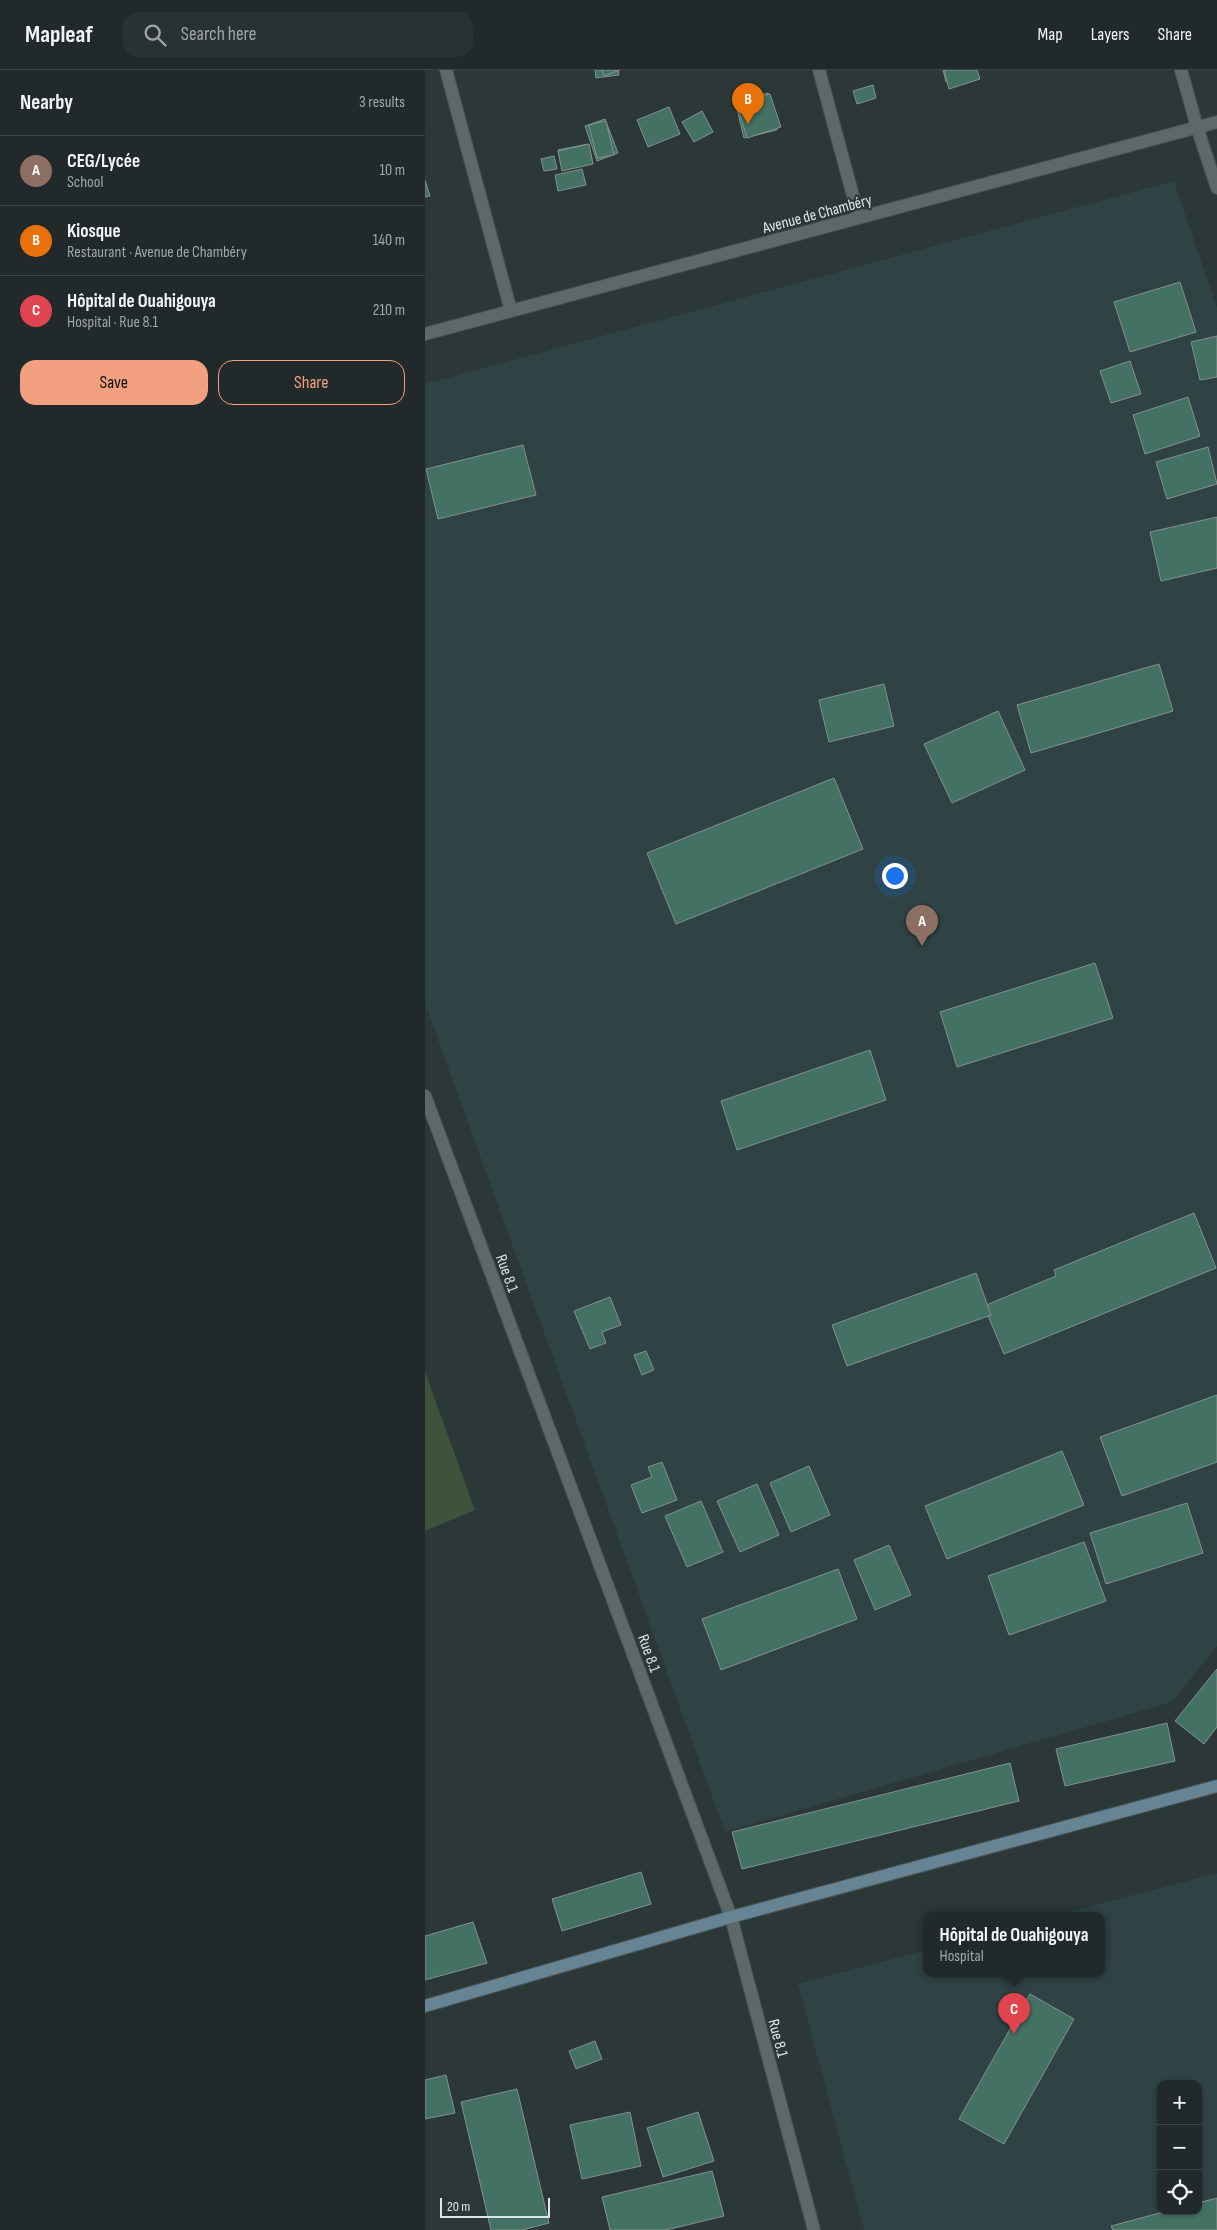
<!DOCTYPE html>
<meta charset="utf-8">
<style>
body{margin:0;font-family:"Sofia Sans Condensed",sans-serif;background:#293132;color:#f1f3f6}
.controls{position:absolute;right:15px;bottom:15px;display:grid;overflow:hidden;border-radius:10px;box-shadow:0 1px 4px #0004}
.controls button{width:45px;height:45px;display:grid;place-items:center;padding:0;border:0;border-bottom:1px solid #3e4547;background:#21292a;color:#f1f3f6;font:25px sans-serif}
.scale{position:absolute;left:15px;bottom:12px;width:110px;box-sizing:border-box;padding-left:5px;border:2px solid #dfe6e7;border-top:0;font-size:14px;line-height:18px;white-space:nowrap;color:#dfe6e7;-webkit-text-stroke:4px #2c3738;paint-order:stroke}
.you{position:absolute;left:469px;top:805px;width:18px;height:18px;margin:-12px;border:4px solid #fff;border-radius:50%;background:#1a73e8;box-shadow:0 0 0 8px #1a73e833}
.badge{display:grid;place-items:center;width:32px;height:32px;border-radius:50%;background:#f2a07f;color:#fff;font-size:16px;font-weight:700}
.pin{position:absolute;translate:-50% -41px;filter:drop-shadow(0 1px 2px #0008)}
.pin::after{content:'';position:absolute;top:26px;width:18px;height:15px;background:inherit;clip-path:polygon(0 0,100% 0,50% 100%)}
.popup{position:absolute;left:498px;top:1842px;width:182px;height:65px;box-sizing:border-box;display:grid;place-content:center;border-radius:10px;background:#21292a;filter:drop-shadow(0 1px 4px #0005);font-size:16px;white-space:nowrap;color:#a2a6a8}
.popup b{font-size:19px;color:#f1f3f6}
.popup::after{content:'';position:absolute;left:50%;top:100%;margin-left:-10px;border:10px solid transparent;border-top-color:#21292a}
.list{margin:0;padding:0;list-style:none}
h2{display:flex;justify-content:space-between;align-items:center;height:65px;margin:0;padding:0 20px;font-size:21px}
h2 small{font-size:16px;font-weight:400;color:#a2a6a8}
.list li{display:grid;grid-template-columns:32px 1fr auto;gap:15px;align-items:center;box-sizing:border-box;height:70px;padding:0 20px;border-top:1px solid #3e4547}
.list b{display:block;font-size:19px;white-space:nowrap}
.list p{margin:0;font-size:16px;white-space:nowrap;color:#a2a6a8}
.list em{font-size:16px;font-style:normal;color:#a2a6a8}
.actions{display:flex;gap:10px;padding:15px 20px}
.actions a{flex:1;padding:11px 0;border:1px solid #f2a07f;border-radius:15px;text-align:center;font-size:18px;color:#f2a07f}
.actions .main{background:#f2a07f;color:#111}
.icon{flex:none;width:28px;height:28px;fill:none;stroke:currentColor;stroke-width:2;stroke-linecap:round;stroke-linejoin:round}
.map{position:relative;flex:none;width:792px;height:2160px;overflow:hidden}
header{display:flex;align-items:center;gap:30px;box-sizing:border-box;height:70px;padding:0 25px;background:#21292a;border-bottom:1px solid #3e4547}
header strong{font-size:24px}
nav{display:flex;gap:28px;margin-inline-start:auto;font-size:18px}
.search{width:350px;height:45px;background:#293132;display:flex;align-items:center;gap:12px;box-sizing:border-box;padding:0 18px;border-radius:15px;color:#a2a6a8;font-size:19px}
main{display:flex}
aside{flex:1;background:#21292a}
.map>svg:first-child{display:block}
.built{fill:#2f4244;fill-rule:evenodd}
.green{fill:#3f523b}
.building{fill:#437163;stroke:#85918d}
.lines{fill:none;stroke-linecap:round;stroke-linejoin:round}
.minor-casing{stroke:#495253;stroke-width:14}
.tertiary-casing{stroke:#495253;stroke-width:14}
.secondary-casing{stroke:#495253;stroke-width:14}
.minor{stroke:#5c686a;stroke-width:12}
.tertiary{stroke:#5c686a;stroke-width:12}
.secondary{stroke:#668493;stroke-width:12}
.labels{text-anchor:middle;stroke-width:4.5;stroke-linejoin:round;paint-order:stroke}
.street-label{font-size:16px;fill:#dfe6e7;stroke:#2c3738}
</style>
<header>
<strong>Mapleaf</strong>
<div class="search"><svg class="icon" aria-label="search" viewBox="0 0 24 24"><circle cx="10" cy="10" r="6"/><path d="M15 15l6 6"/></svg>Search here</div>
<nav><a>Map</a><a>Layers</a><a>Share</a></nav>
</header>
<main>
<aside>
<h2>Nearby<small>3 results</small></h2>
<ul class="list">
<li><span class="badge" style="background:#8d6e63">A</span><div><b>CEG/Lycée</b><p>School</p></div><em>10 m</em></li>
<li><span class="badge" style="background:#e8710a">B</span><div><b>Kiosque</b><p>Restaurant · Avenue de Chambéry</p></div><em>140 m</em></li>
<li><span class="badge" style="background:#e0444e">C</span><div><b>Hôpital de Ouahigouya</b><p>Hospital · Rue 8.1</p></div><em>210 m</em></li>
</ul>
<div class="actions"><a class="main">Save</a><a>Share</a></div>
</aside>
<div class="map">
<svg width="792" height="2160" viewBox="0 0 792 2160">
<rect width="100%" height="100%" fill="#2c3738"/>
<g class="built">
<path d="M749 111 792 238V1576L747 1632 300 1762 0 934V314Z"/>
<path d="M792 1803V2160H439L373 1914 501 1880 502 1903H676V1845H633ZM736 2014H773V2141H736Z"/>
</g>
<path class="green" d="M0 1302 50 1440 0 1461Z"/>
<g class="building">
<path d="M170 0H193L194 5 171 8Z"/>
<path d="M177 0H195L179 6Z"/>
<path d="M518 0H548L549 4 521 12Z"/>
<path d="M519 0H552L555 9 524 19Z"/>
<path d="M448 15 451 28 432 34 428 21Z"/>
<path d="M343 23 352 60 319 68 310 31Z"/>
<path d="M345 24 356 57 322 68 312 34Z"/>
<path d="M244 37 255 64 223 77 212 50Z"/>
<path d="M277 41 288 62 269 72 257 52Z"/>
<path d="M180 49 193 83 172 91 160 56Z"/>
<path d="M181 51 189 85 172 88 164 55Z"/>
<path d="M163 74 167 89 136 95 133 80Z"/>
<path d="M164 74 168 94 137 101 133 81Z"/>
<path d="M129 86 132 99 119 101 116 89Z"/>
<path d="M157 99 161 115 133 121 130 105Z"/>
<path d="M0 110 5 126 0 127Z"/>
<path d="M755 212 771 262 705 282 689 232Z"/>
<path d="M792 266V307L775 310 766 272Z"/>
<path d="M705 291 716 324 686 333 675 301Z"/>
<path d="M763 327 775 366 720 384 708 345Z"/>
<path d="M98 375 111 425 13 449 1 399Z"/>
<path d="M783 377 792 414 742 429 731 392Z"/>
<path d="M792 447V498L736 511 725 462Z"/>
<path d="M734 594 748 641 606 683 592 635Z"/>
<path d="M459 614 469 656 404 672 394 630Z"/>
<path d="M573 641 600 700 527 733 499 674Z"/>
<path d="M409 708 438 779 251 854 222 783Z"/>
<path d="M670 893 688 948 532 997 515 942Z"/>
<path d="M445 980 461 1030 312 1080 296 1031Z"/>
<path d="M769 1143 791 1198 579 1284 559 1236 631 1206 629 1200Z"/>
<path d="M551 1203 566 1245 422 1296 407 1255Z"/>
<path d="M185 1227 196 1255 177 1262 181 1273 165 1279 149 1241Z"/>
<path d="M221 1281 229 1300 217 1305 209 1285Z"/>
<path d="M792 1325V1392L697 1426 675 1367Z"/>
<path d="M637 1381 659 1435 522 1489 500 1436Z"/>
<path d="M237 1392 252 1430 217 1443 206 1415 227 1407 223 1397Z"/>
<path d="M384 1396 405 1445 366 1462 345 1413Z"/>
<path d="M332 1414 354 1465 315 1482 292 1431Z"/>
<path d="M276 1431 298 1482 262 1497 240 1446Z"/>
<path d="M762 1433 778 1483 681 1514 665 1463Z"/>
<path d="M659 1472 681 1531 584 1565 563 1506Z"/>
<path d="M464 1475 486 1525 450 1540 429 1490Z"/>
<path d="M413 1499 432 1549 296 1600 277 1549Z"/>
<path d="M792 1599V1657L779 1674 750 1651Z"/>
<path d="M742 1653 750 1691 640 1716 631 1679Z"/>
<path d="M585 1693 594 1731 317 1799 307 1762Z"/>
<path d="M216 1802 226 1834 137 1861 127 1829Z"/>
<path d="M48 1852 62 1893 0 1910V1866Z"/>
<path d="M605 1924 649 1949 579 2074 534 2049Z"/>
<path d="M170 1971 177 1989 151 1999 144 1981Z"/>
<path d="M21 2005 30 2043 0 2049V2010Z"/>
<path d="M92 2019 124 2153 97 2160H66L36 2032Z"/>
<path d="M205 2042 216 2096 157 2109 145 2055Z"/>
<path d="M273 2042 289 2091 238 2107 222 2058Z"/>
<path d="M287 2101 299 2146 241 2160H185L177 2127Z"/>
<path d="M792 2128V2160H688L686 2156 742 2141H773V2133Z"/>
</g>
<g class="lines">
<g class="minor-casing">
<g id="minor">
<path d="M21 0 86 241"/>
<path d="M394 0 434 148"/>
<path d="M756 0 772 57 792 118"/>
<path d="M0 1026 306 1847 389 2160"/>
</g>
</g>
<g class="tertiary-casing">
<path id="tertiary" d="M0 264 792 52"/>
</g>
<g class="secondary-casing">
<path id="secondary" d="M0 1936 306 1847 792 1716"/>
</g>
<use href="#minor" class="minor"/>
<use href="#tertiary" class="tertiary"/>
<use href="#secondary" class="secondary"/>
</g>
<g class="labels">
<g class="street-label">
<text transform="translate(392 143) rotate(-15)" y="6">Avenue de Chambéry</text>
<text transform="translate(83 1203) rotate(70)" y="6">Rue 8.1</text>
<text transform="translate(225 1583) rotate(70)" y="6">Rue 8.1</text>
<text transform="translate(354 1968) rotate(75)" y="6">Rue 8.1</text>
</g>
</g>
</svg>
<div class="controls">
<button>+</button>
<button>−</button>
<button><svg class="icon" aria-label="locate" viewBox="0 0 24 24"><circle cx="12" cy="12" r="6"/><path d="M12 2v4M12 18v4M2 12h4M18 12h4"/></svg></button>
</div>
<div class="scale">20 m</div>
<div class="you"></div>
<div class="pin badge" style="left:497px;top:876px;background:#8d6e63">A</div>
<div class="pin badge" style="left:323px;top:54px;background:#e8710a">B</div>
<div class="pin badge" style="left:589px;top:1964px;background:#e0444e">C</div>
<div class="popup"><b>Hôpital de Ouahigouya</b>Hospital</div>
</div>
</main>
